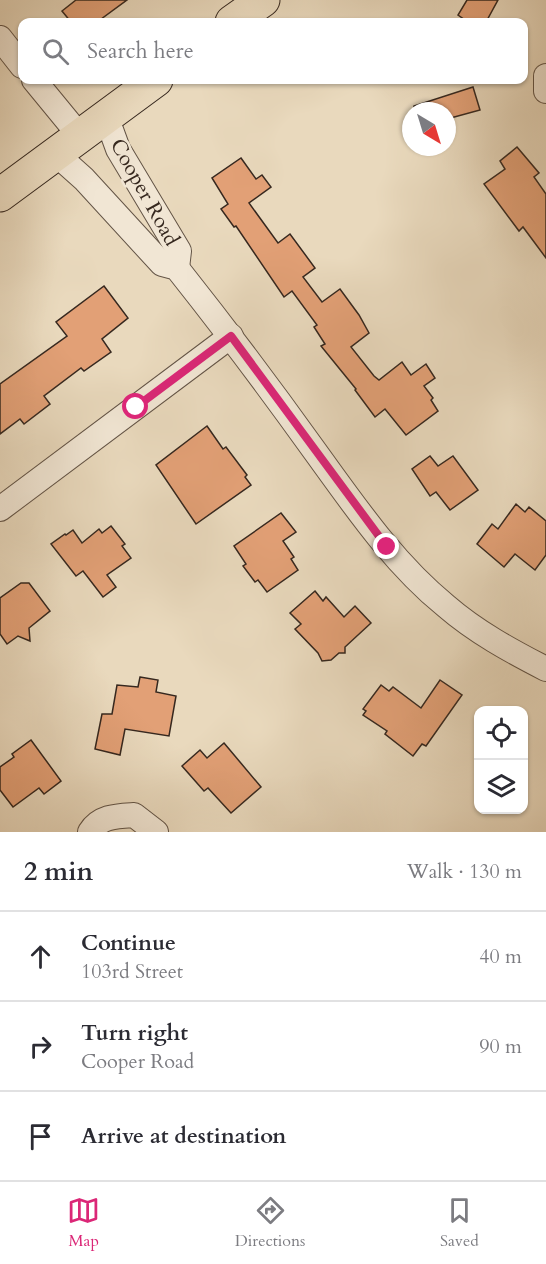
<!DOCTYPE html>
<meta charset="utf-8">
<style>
body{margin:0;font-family:Cardo,serif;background:#f7f7f7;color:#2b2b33}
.controls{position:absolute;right:18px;bottom:18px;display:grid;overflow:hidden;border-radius:12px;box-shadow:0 2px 4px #0004}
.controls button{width:54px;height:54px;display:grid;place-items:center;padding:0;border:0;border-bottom:2px solid #e1e1e2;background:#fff;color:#2b2b33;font:30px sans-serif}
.compass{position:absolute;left:402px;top:102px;width:54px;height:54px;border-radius:50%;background:#fff;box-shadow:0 2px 4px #0004;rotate:142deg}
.stop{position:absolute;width:18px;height:18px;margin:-14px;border:4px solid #db2777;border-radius:50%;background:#fff}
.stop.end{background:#db2777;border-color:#fff;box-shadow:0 2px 6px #0008}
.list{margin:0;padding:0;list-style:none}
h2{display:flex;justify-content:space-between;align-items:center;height:78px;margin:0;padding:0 24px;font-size:26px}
h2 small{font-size:20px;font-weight:400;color:#7c7c81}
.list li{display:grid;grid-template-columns:39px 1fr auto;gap:18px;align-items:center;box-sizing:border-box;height:90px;padding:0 24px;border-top:2px solid #e1e1e2}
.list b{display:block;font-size:22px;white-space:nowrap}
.list p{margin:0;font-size:20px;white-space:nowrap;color:#7c7c81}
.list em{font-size:20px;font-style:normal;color:#7c7c81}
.icon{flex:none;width:33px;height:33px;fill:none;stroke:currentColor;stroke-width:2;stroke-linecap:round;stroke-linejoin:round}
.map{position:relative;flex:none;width:546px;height:832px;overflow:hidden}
.search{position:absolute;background:#fff;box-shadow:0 2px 4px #0004;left:18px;right:18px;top:18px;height:66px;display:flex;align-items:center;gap:15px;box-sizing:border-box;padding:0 21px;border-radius:12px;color:#7c7c81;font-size:22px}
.sheet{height:348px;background:#fff}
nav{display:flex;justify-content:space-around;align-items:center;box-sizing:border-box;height:84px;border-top:2px solid #e1e1e2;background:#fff;font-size:16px;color:#7c7c81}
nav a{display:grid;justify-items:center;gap:3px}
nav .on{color:#db2777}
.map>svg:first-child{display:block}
.building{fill:#e2a076;stroke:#36281f;stroke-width:1.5}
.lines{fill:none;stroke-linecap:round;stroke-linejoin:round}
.minor-casing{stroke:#635446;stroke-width:26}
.primary-casing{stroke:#36281f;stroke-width:35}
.minor{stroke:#f1e6d4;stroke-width:24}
.primary{stroke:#e9d9bd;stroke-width:33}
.route{stroke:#db2777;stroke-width:8}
.labels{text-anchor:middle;stroke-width:5;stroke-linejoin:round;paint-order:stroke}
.street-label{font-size:21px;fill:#36281f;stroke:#f1e6d4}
</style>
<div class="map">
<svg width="546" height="832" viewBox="0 0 546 832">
<rect width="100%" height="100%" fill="#e9d9bd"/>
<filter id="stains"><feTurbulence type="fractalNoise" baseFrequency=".00333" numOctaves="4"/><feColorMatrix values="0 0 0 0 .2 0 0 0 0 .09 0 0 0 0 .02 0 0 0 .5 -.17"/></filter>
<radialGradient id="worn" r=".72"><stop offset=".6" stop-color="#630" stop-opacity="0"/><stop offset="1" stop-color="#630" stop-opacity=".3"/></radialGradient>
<g class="building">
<path d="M76 0H127L97 22H71L62 11Z"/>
<path d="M467 0H498L486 22H468L458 15Z"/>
<path d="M473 87 480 110 447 119V111H414V106Z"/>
<path d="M517 147 539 173 534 177 546 194V258L523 227 519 231 484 184 505 169 500 161Z"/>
<path d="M241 158 256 179 262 175 271 187 249 203 278 243 290 234 315 268 303 277 322 302 340 289 359 315 369 333 351 347 374 376 379 380 402 362 411 375 426 364 435 378 424 386 433 398 431 400 438 411 406 435 385 409 375 417 355 390 356 389 321 346 325 344 314 327 317 325 292 291 284 297 236 226 234 227 221 209 228 204 212 178Z"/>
<path d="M104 286 128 318 102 339 111 352 84 371 81 368 44 396 50 404 24 424 20 419 0 434V384L67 336 56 322Z"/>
<path d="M207 426 223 449 226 447 247 475 245 477 251 485 196 524 156 465Z"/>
<path d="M430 456 438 466 453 456 478 490 450 510 436 492 430 496 412 469Z"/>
<path d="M516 504 525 512 529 507 546 521V555L535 570 515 554 504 567 477 544 492 524 498 529Z"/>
<path d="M281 513 296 532 283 541 294 557 291 559 298 570 267 592 258 580 255 582 243 566 246 564 234 546Z"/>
<path d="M111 526 125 544 122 546 131 558 107 575 116 587 103 597 83 571 76 576 51 544 65 534 66 535 73 530 82 543 99 529 102 533Z"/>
<path d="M21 583H29L50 611 29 628 30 641 18 636 7 644 0 634V598Z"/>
<path d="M315 591 323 601 326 597 344 617 355 606 371 623 345 647V653H339L331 660 322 661 318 653 295 629 301 624 290 613Z"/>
<path d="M140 677 158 680 156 692 176 696 169 736 125 729 120 755 95 749 102 714H112L117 685 138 687Z"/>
<path d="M440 680 462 695 426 746 422 744 413 756 385 734 387 731 363 715 366 711 363 709 381 685 389 691 393 687 421 708Z"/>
<path d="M31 740 61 781 44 794 39 788 13 807 0 790V767L14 757 12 754Z"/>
<path d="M224 743 261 787 231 813 208 788 204 791 182 766 200 750 207 758Z"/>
</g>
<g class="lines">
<g class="minor-casing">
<g id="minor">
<path d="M0 38 22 66"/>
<path d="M546 76V91"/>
<path d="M34 80 80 136"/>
<path d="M106 116 118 149 179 251 177 268"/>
<path d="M56 154 84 179 162 264 177 268 180 272C226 330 271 390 314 450 354 505 393 563 446 606 476 632 511 651 546 669"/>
<path d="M0 509 231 336"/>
<path d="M90 832C100 816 117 816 134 815L156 832"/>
</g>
</g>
<g class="primary-casing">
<g id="primary">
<path d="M232 22 263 0"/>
<path d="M0 195 156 80"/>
</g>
</g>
<use href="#minor" class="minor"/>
<use href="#primary" class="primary"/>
</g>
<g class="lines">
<path class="route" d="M136 407 231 336 387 547"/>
</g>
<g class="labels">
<g class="street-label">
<text transform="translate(145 192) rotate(61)" y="7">Cooper Road</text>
</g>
</g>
<rect width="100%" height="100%" filter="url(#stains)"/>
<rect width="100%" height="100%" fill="url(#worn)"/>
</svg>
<div class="controls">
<button><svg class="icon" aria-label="locate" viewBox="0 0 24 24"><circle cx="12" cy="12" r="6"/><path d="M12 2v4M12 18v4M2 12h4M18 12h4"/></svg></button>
<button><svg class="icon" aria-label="layers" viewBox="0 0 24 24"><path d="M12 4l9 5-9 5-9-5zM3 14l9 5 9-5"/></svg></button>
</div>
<svg class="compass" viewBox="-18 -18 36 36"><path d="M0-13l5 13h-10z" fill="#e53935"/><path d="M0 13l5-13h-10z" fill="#7c7c81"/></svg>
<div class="stop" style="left:136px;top:407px"></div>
<div class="stop end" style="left:387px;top:547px"></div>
<div class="search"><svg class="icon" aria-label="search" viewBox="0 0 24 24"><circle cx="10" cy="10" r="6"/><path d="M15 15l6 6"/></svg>Search here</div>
</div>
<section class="sheet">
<h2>2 min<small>Walk · 130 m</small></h2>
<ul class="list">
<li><svg class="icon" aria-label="ahead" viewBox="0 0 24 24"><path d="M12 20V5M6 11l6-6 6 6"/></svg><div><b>Continue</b><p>103rd Street</p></div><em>40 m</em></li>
<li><svg class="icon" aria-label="right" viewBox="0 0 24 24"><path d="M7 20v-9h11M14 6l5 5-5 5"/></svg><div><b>Turn right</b><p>Cooper Road</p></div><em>90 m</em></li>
<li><svg class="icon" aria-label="arrive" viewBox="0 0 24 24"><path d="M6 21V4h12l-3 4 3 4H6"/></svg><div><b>Arrive at destination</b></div></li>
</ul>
</section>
<nav>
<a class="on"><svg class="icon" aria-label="map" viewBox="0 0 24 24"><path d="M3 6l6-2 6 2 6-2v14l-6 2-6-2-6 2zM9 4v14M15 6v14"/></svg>Map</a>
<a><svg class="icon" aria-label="directions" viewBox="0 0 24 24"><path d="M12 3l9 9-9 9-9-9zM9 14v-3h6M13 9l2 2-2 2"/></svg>Directions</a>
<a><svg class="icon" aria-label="saved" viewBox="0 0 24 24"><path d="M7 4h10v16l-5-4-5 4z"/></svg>Saved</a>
</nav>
